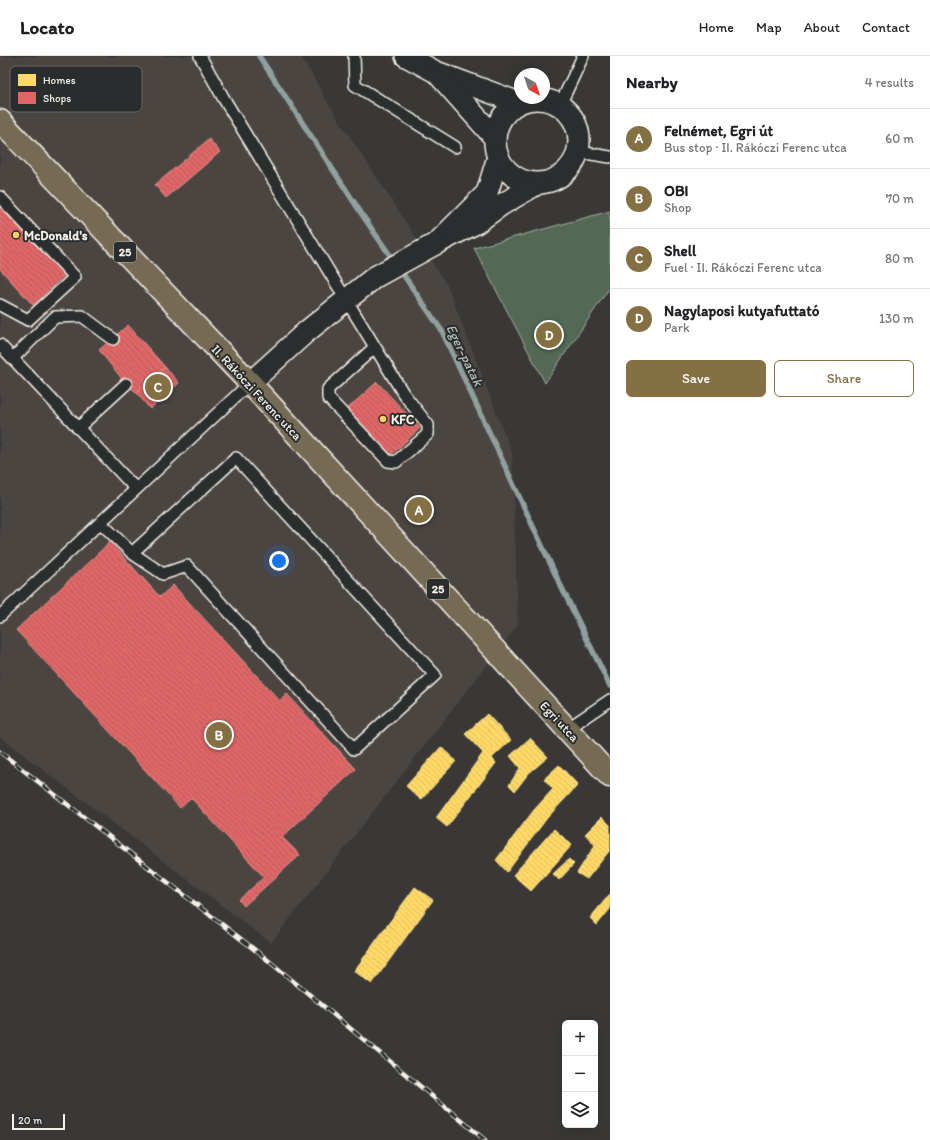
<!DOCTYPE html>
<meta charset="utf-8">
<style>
body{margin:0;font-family:Itim,sans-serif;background:#f2f2f2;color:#202124}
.controls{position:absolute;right:12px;bottom:12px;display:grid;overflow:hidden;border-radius:6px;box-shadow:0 4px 16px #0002}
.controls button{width:36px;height:36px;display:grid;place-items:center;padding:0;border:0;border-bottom:1px solid #e0e0e0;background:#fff;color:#202124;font:20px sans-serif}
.compass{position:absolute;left:514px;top:12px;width:36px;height:36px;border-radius:50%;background:#fff;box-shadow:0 4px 16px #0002;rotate:141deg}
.scale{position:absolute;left:12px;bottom:10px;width:53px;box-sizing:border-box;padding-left:4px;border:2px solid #f4f1e8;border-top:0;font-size:11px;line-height:14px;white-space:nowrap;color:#f4f1e8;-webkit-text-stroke:3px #2a2d2e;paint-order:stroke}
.you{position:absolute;left:279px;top:505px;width:14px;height:14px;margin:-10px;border:3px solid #fff;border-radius:50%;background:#1a73e8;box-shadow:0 0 0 6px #1a73e833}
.badge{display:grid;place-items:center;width:26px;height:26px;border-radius:50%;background:#847042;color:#fff;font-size:13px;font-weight:700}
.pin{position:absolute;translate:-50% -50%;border:2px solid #fff;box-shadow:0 1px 4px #0006}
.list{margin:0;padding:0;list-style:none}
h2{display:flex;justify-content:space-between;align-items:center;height:52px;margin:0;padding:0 16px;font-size:17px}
h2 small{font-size:13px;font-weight:400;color:#757577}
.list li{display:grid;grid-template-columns:26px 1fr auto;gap:12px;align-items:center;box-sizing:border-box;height:60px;padding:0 16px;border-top:1px solid #e0e0e0}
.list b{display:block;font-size:15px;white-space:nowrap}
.list p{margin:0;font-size:13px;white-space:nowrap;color:#757577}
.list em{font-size:13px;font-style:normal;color:#757577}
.actions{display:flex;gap:8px;padding:12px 16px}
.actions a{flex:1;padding:9px 0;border:1px solid #847042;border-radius:6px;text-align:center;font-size:14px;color:#847042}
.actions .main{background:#847042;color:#fff}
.icon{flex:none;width:22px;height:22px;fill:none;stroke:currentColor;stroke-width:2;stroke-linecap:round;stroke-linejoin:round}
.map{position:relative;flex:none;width:610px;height:1084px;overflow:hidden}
header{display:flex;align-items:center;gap:24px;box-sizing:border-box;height:56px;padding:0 20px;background:#fff;border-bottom:1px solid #e0e0e0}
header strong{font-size:19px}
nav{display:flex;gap:22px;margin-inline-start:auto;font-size:14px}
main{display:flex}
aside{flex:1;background:#fff}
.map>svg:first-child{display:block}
.built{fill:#4b4542}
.green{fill:#536956;stroke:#a4ad9f}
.homes{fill:url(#homes-back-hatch);stroke:#fce08d}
.shops{fill:url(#shops-back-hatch);stroke:#e6908d}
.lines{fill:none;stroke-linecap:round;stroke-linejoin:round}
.stream{stroke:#8fa09e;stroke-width:5.5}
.service-casing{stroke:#f4f1e8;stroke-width:14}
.minor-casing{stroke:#f4f1e8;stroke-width:24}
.primary-casing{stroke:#f4f1e8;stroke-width:25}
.service{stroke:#2a2d2e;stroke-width:11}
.minor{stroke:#2a2d2e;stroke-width:21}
.primary{stroke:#746b52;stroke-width:22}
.rail-casing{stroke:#f4f1e8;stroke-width:4.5}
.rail{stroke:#2a2d2e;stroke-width:3;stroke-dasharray:9;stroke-linecap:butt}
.poi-dot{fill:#ffd166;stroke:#2a2d2e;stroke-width:1.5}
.labels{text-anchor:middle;stroke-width:4;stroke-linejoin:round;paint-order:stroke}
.shield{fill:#2a2d2e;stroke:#b7b6b0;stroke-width:1}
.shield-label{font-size:12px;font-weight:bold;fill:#f4f1e8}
.poi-label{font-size:13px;font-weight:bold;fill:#f4f1e8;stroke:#2a2d2e;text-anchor:start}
.street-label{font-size:13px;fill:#f4f1e8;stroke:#2a2d2e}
.water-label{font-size:14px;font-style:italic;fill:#b1bbb7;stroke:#2a2d2e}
.key{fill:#2a2d2e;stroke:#676866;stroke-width:1}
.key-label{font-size:11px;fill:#f4f1e8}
</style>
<header>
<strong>Locato</strong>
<nav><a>Home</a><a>Map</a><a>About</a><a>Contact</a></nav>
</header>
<main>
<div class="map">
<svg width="610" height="1084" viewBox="0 0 610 1084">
<defs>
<pattern id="homes-back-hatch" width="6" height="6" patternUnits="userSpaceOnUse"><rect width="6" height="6" fill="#ffd966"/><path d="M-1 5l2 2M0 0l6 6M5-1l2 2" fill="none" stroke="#dbbc60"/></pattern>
<pattern id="shops-back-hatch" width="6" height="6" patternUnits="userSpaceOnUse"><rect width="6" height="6" fill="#e06666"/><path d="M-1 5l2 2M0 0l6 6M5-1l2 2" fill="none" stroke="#b35d5c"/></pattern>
</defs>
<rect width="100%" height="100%" fill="#393837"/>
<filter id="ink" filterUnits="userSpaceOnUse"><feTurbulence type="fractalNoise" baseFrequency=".025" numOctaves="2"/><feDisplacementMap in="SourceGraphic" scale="8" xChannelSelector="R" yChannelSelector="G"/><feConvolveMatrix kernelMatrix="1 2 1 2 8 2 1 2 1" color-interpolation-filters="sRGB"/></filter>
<g filter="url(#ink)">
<path class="built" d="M0 0H301L328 47 447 229 512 397 518 569 271 887 0 681Z"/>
<path class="green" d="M610 155V231L545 327 474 192Z"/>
<g class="homes">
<path d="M487 658 511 684 492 702 496 707 447 771 436 762 483 697 465 678Z"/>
<path d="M530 682 548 701 528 718 515 735 509 729 520 712 510 700Z"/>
<path d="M441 691 456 705 421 744 406 730Z"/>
<path d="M559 709 578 729 547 762 507 816 496 804 534 754 553 733 544 723Z"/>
<path d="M602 761 610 769V794L587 823 577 817 595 789 585 778Z"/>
<path d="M554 773 572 789 531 835 513 819Z"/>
<path d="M569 803 574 808 559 824 553 818Z"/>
<path d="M415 831 433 844 372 928 354 915Z"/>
<path d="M610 838V853L597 869 590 862Z"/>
</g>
<g class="shops">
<path d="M209 83 220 96 166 142 155 129Z"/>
<path d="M0 144 68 216 33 249 0 213Z"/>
<path d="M128 269 165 311 136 336 126 328 99 294Z"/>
<path d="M165 311 179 327 150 353 136 336Z"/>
<path d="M377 326 420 372 390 400 346 354Z"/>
<path d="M110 486 160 541 173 529 280 645 287 638 356 713 282 781 300 799 244 850 239 844 264 821 191 742 180 752 16 574Z"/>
</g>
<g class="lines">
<path class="stream" d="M259 0 365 163 442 275 558 524 610 630"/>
<g class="service-casing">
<g id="service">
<path d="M200 0 224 43 403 337 428 369V378L396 406 388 405 328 342V333L375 291"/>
<path d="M354 0 355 29 455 91"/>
<path d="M560 49 583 0"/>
<path d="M579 96 610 101"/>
<path d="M0 141 75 221 28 264 0 249"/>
<path d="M0 289 136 433"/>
<path d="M13 302 55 261 82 260 113 283"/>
<path d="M78 372 126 328"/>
<path d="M101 467 132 497 163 518 187 510 354 693 435 619 236 402 132 497"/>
<path d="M0 560 250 327"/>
<path d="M567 673 610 644"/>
</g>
</g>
<g class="minor-casing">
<g id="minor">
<path d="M406 0 436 16 519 47"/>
<path d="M438 18 495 82"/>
<circle cx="537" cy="85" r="42"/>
<path d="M498 101 487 137 437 187 476 167 501 149 537 128"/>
<path d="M250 327 306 276 375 221 437 187"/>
</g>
</g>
<g class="primary-casing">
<path id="primary" d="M0 65 250 327 610 720"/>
</g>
<use href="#service" class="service"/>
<use href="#minor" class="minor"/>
<use href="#primary" class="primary"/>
<g class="rail-casing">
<path id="rail" d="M0 696 264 901 485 1084"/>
</g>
<use href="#rail" class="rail"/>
</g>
</g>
<g class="poi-dot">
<circle cx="16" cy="179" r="4"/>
<circle cx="383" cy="363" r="4"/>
</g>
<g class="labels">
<g class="shield">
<rect x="114" y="186" width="22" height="20" rx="3"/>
<rect x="427" y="523" width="22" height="20" rx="3"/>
</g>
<g class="shield-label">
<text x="125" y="200">25</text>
<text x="438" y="537">25</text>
</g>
<g class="poi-label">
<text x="24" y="184">McDonald's</text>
<text x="391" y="368">KFC</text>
</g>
<g class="street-label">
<text transform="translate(257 336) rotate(47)" y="5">II. Rákóczi Ferenc utca</text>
<text transform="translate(560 665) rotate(47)" y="5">Egri utca</text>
</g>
<g class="water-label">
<text transform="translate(465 299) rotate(64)" y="5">Eger-patak</text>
</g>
</g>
<rect x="10" y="10" width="132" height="46" rx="6" class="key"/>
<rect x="18" y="18" width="18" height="12" fill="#ffd966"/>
<rect x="18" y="36" width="18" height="12" fill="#e06666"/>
<g class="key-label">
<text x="43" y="28">Homes</text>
<text x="43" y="46">Shops</text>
</g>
</svg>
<div class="controls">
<button>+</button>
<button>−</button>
<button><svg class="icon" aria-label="layers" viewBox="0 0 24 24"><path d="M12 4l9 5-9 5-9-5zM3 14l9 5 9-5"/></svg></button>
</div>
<svg class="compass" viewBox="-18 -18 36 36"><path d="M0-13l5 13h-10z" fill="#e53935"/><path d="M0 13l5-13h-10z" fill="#757577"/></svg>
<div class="scale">20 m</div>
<div class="you"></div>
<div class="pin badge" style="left:419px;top:454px">A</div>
<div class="pin badge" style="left:219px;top:679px">B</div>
<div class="pin badge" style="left:158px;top:331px">C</div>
<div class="pin badge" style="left:549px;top:279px">D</div>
</div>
<aside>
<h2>Nearby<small>4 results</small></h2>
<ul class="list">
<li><span class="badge">A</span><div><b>Felnémet, Egri út</b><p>Bus stop · II. Rákóczi Ferenc utca</p></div><em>60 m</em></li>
<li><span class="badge">B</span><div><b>OBI</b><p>Shop</p></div><em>70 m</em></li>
<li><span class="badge">C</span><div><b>Shell</b><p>Fuel · II. Rákóczi Ferenc utca</p></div><em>80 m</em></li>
<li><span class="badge">D</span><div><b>Nagylaposi kutyafuttató</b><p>Park</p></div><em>130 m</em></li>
</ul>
<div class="actions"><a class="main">Save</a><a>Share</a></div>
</aside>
</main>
